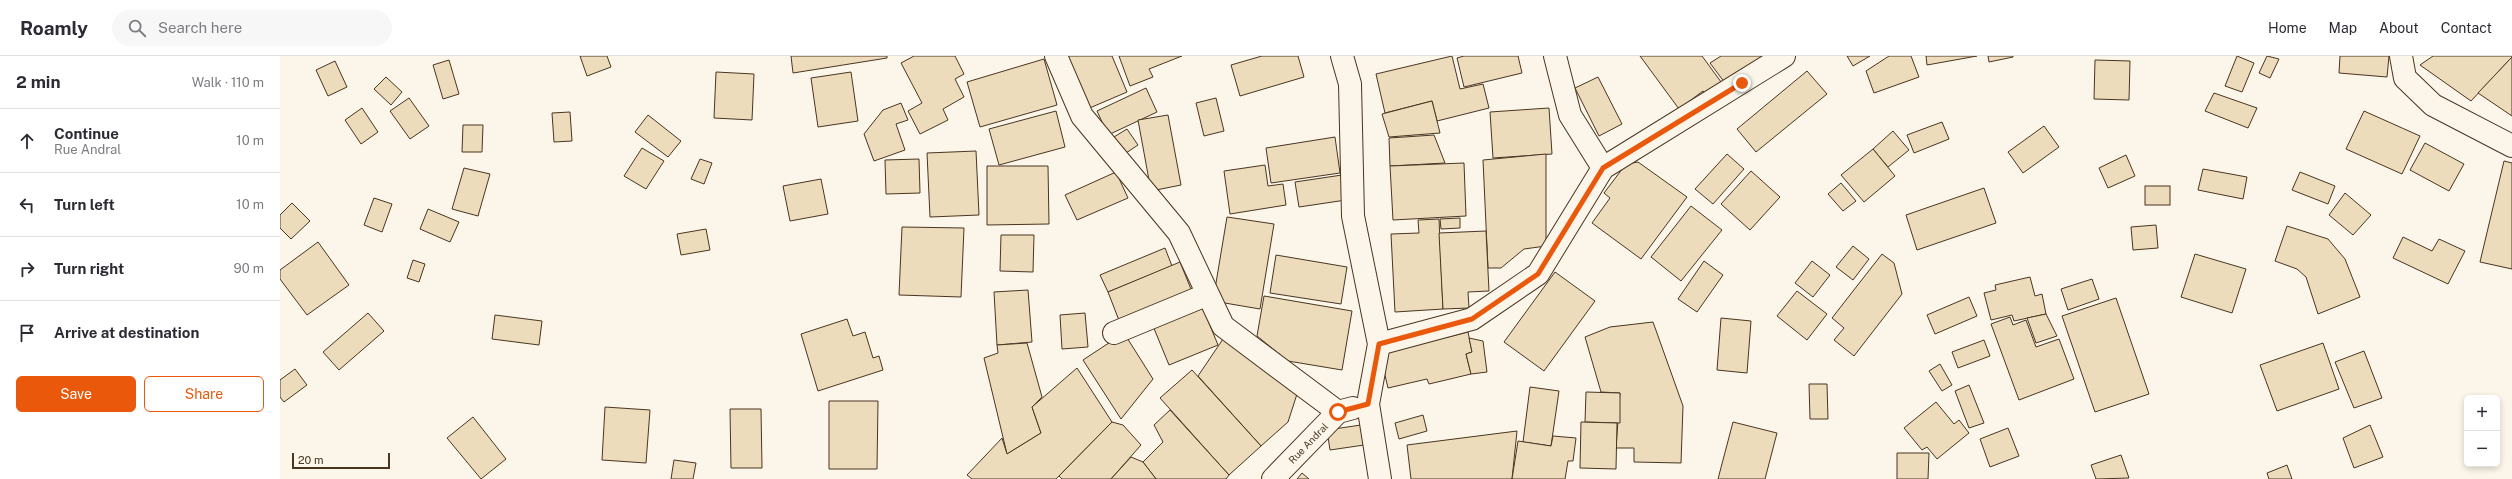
<!DOCTYPE html>
<meta charset="utf-8">
<style>
body{margin:0;font-family:"Public Sans",sans-serif;background:#f7f7f7;color:#2b2b33}
.controls{position:absolute;right:12px;bottom:12px;display:grid;overflow:hidden;border-radius:6px;box-shadow:0 2px 6px #0003}
.controls button{width:36px;height:36px;display:grid;place-items:center;padding:0;border:0;border-bottom:1px solid #e1e1e2;background:#fff;color:#2b2b33;font:20px sans-serif}
.scale{position:absolute;left:12px;bottom:10px;width:98px;box-sizing:border-box;padding-left:4px;border:2px solid #4a3520;border-top:0;font-size:11px;line-height:14px;white-space:nowrap;color:#4a3520;-webkit-text-stroke:3px #fbf6e9;paint-order:stroke}
.stop{position:absolute;width:12px;height:12px;margin:-9px;border:3px solid #ea580c;border-radius:50%;background:#fff}
.stop.end{background:#ea580c;border-color:#fff;box-shadow:0 1px 4px #0008}
.list{margin:0;padding:0;list-style:none}
h2{display:flex;justify-content:space-between;align-items:center;height:52px;margin:0;padding:0 16px;font-size:17px}
h2 small{font-size:13px;font-weight:400;color:#7c7c81}
.list li{display:grid;grid-template-columns:26px 1fr auto;gap:12px;align-items:center;box-sizing:border-box;height:64px;padding:0 16px;border-top:1px solid #e1e1e2}
.list b{display:block;font-size:15px;white-space:nowrap}
.list p{margin:0;font-size:13px;white-space:nowrap;color:#7c7c81}
.list em{font-size:13px;font-style:normal;color:#7c7c81}
.actions{display:flex;gap:8px;padding:12px 16px}
.actions a{flex:1;padding:9px 0;border:1px solid #ea580c;border-radius:6px;text-align:center;font-size:14px;color:#ea580c}
.actions .main{background:#ea580c;color:#fff}
.icon{flex:none;width:22px;height:22px;fill:none;stroke:currentColor;stroke-width:2;stroke-linecap:round;stroke-linejoin:round}
.map{position:relative;flex:none;width:2232px;height:423px;overflow:hidden}
header{display:flex;align-items:center;gap:24px;box-sizing:border-box;height:56px;padding:0 20px;background:#fff;border-bottom:1px solid #e1e1e2}
header strong{font-size:19px}
nav{display:flex;gap:22px;margin-inline-start:auto;font-size:14px}
.search{width:280px;height:36px;background:#f7f7f7;display:flex;align-items:center;gap:10px;box-sizing:border-box;padding:0 14px;border-radius:22px;color:#7c7c81;font-size:15px}
main{display:flex}
aside{flex:1;background:#fff}
.map>svg:first-child{display:block}
.building{fill:#ecdcbc;stroke:#4a3520}
.lines{fill:none;stroke-linecap:round;stroke-linejoin:round}
.minor-casing{stroke:#4a3520;stroke-width:24}
.minor{stroke:#fbf6e9;stroke-width:22}
.route{stroke:#ea580c;stroke-width:5}
.labels{text-anchor:middle;stroke-width:3;stroke-linejoin:round;paint-order:stroke}
.street-label{font-size:10px;fill:#4a3520;stroke:#fbf6e9}
</style>
<header>
<strong>Roamly</strong>
<div class="search"><svg class="icon" aria-label="search" viewBox="0 0 24 24"><circle cx="10" cy="10" r="6"/><path d="M15 15l6 6"/></svg>Search here</div>
<nav><a>Home</a><a>Map</a><a>About</a><a>Contact</a></nav>
</header>
<main>
<aside>
<h2>2 min<small>Walk · 110 m</small></h2>
<ul class="list">
<li><svg class="icon" aria-label="ahead" viewBox="0 0 24 24"><path d="M12 20V5M6 11l6-6 6 6"/></svg><div><b>Continue</b><p>Rue Andral</p></div><em>10 m</em></li>
<li><svg class="icon" aria-label="left" viewBox="0 0 24 24"><path d="M17 20v-9H6M10 6l-5 5 5 5"/></svg><div><b>Turn left</b></div><em>10 m</em></li>
<li><svg class="icon" aria-label="right" viewBox="0 0 24 24"><path d="M7 20v-9h11M14 6l5 5-5 5"/></svg><div><b>Turn right</b></div><em>90 m</em></li>
<li><svg class="icon" aria-label="arrive" viewBox="0 0 24 24"><path d="M6 21V4h12l-3 4 3 4H6"/></svg><div><b>Arrive at destination</b></div></li>
</ul>
<div class="actions"><a class="main">Save</a><a>Share</a></div>
</aside>
<div class="map">
<svg width="2232" height="423" viewBox="0 0 2232 423">
<rect width="100%" height="100%" fill="#fbf6e9"/>
<g class="building">
<path d="M300 0H327L331 11 307 20Z"/>
<path d="M511 0H607V2L513 17Z"/>
<path d="M634 0H675L684 18 675 23 684 41 663 53 668 64 640 78 628 55 642 47 621 7Z"/>
<path d="M782 0H832L847 36 805 54Z"/>
<path d="M839 0H902L869 13 873 21 850 30Z"/>
<path d="M982 0H1018L1024 21 960 40 951 9Z"/>
<path d="M1172 0 1180 33 1203 28 1209 52 1157 65 1152 45 1105 57 1096 18Z"/>
<path d="M1184 0H1238L1242 17 1184 31 1177 2Z"/>
<path d="M1360 0H1422L1444 30 1428 41 1423 35 1399 53Z"/>
<path d="M1441 0H1490L1448 31 1430 7Z"/>
<path d="M1567 0H1590L1573 10Z"/>
<path d="M1609 0H1631L1639 21 1594 37 1586 15Z"/>
<path d="M1646 0H1697L1647 9Z"/>
<path d="M1708 0H1733V1L1709 6Z"/>
<path d="M1957 0 1974 7 1962 36 1945 30Z"/>
<path d="M1987 0 1999 3 1990 22 1979 17Z"/>
<path d="M2060 0H2109L2107 21 2059 17Z"/>
<path d="M2153 0H2232V1L2191 45 2140 9Z"/>
<path d="M2232 1V60L2198 37Z"/>
<path d="M764 3 777 49 700 71 687 26Z"/>
<path d="M169 4 179 38 163 43 153 9Z"/>
<path d="M1815 4 1850 5 1849 44 1814 43Z"/>
<path d="M55 5 67 31 48 40 36 14Z"/>
<path d="M1527 15 1547 38 1476 96 1457 73Z"/>
<path d="M436 16 474 18 472 64 434 62Z"/>
<path d="M571 16 578 65 538 71 531 22Z"/>
<path d="M106 21 122 36 111 49 94 33Z"/>
<path d="M1318 21 1342 68 1319 80 1295 32Z"/>
<path d="M866 32 877 56 828 79 817 55Z"/>
<path d="M1934 37 1977 52 1968 72 1925 55Z"/>
<path d="M129 42 149 70 130 83 110 55Z"/>
<path d="M936 42 944 75 924 80 916 47Z"/>
<path d="M1152 45 1160 77 1109 81 1102 58Z"/>
<path d="M621 47 628 64 616 68 625 94 594 105 584 78 603 54Z"/>
<path d="M82 52 98 76 81 88 65 64Z"/>
<path d="M1269 52 1272 98 1213 102 1210 56Z"/>
<path d="M776 55 785 91 719 109 709 73Z"/>
<path d="M2084 55 2140 80 2122 118 2066 93Z"/>
<path d="M290 56 292 85 274 86 272 57Z"/>
<path d="M368 59 401 85 388 101 355 76Z"/>
<path d="M888 59 901 129 871 135 858 64Z"/>
<path d="M1662 66 1669 83 1634 97 1627 79Z"/>
<path d="M183 69H203L202 96H182Z"/>
<path d="M1764 70 1779 91 1743 117 1728 96Z"/>
<path d="M847 73 858 89 840 101 829 84Z"/>
<path d="M1613 75 1629 94 1608 111 1593 93Z"/>
<path d="M1154 79 1165 107 1110 110 1109 82Z"/>
<path d="M1055 81 1060 117 991 127 986 92Z"/>
<path d="M2145 87 2184 108 2169 135 2130 114Z"/>
<path d="M362 92 384 105 366 133 344 120Z"/>
<path d="M1593 93 1615 120 1584 146 1561 119Z"/>
<path d="M696 95 699 159 650 161 647 97Z"/>
<path d="M1266 98V190L1244 193 1221 212H1208L1203 104Z"/>
<path d="M1447 98 1464 113 1433 148 1415 133Z"/>
<path d="M1846 99 1855 120 1828 132 1819 112Z"/>
<path d="M420 103 432 107 424 128 411 123Z"/>
<path d="M639 103 640 137 606 138 605 104Z"/>
<path d="M2224 105 2232 107V213L2200 206Z"/>
<path d="M1358 106 1407 141 1361 203 1312 167 1330 142 1324 137 1346 108Z"/>
<path d="M1184 107 1186 160 1113 164 1110 110Z"/>
<path d="M985 109 988 130 1003 128 1006 149 950 158 944 115Z"/>
<path d="M707 110H768L769 168 707 169Z"/>
<path d="M184 112 210 118 198 160 172 153Z"/>
<path d="M1923 113 1967 121 1963 143 1918 134Z"/>
<path d="M1471 115 1500 141 1470 174 1441 148Z"/>
<path d="M836 116 848 142 797 164 785 139Z"/>
<path d="M2020 116 2055 130 2048 148 2012 134Z"/>
<path d="M1062 119 1066 144 1019 151 1015 126Z"/>
<path d="M541 123 548 158 510 165 503 130Z"/>
<path d="M1561 127 1576 145 1563 155 1548 138Z"/>
<rect x="1865" y="130" width="25" height="19"/>
<path d="M1704 132 1716 167 1637 194 1626 159Z"/>
<path d="M2065 137 2091 159 2073 179 2049 159Z"/>
<path d="M94 142 112 148 102 176 84 169Z"/>
<path d="M12 147 30 165 11 183 0 172V159Z"/>
<path d="M1411 150 1442 174 1401 225 1371 201Z"/>
<path d="M148 153 179 166 170 186 140 173Z"/>
<path d="M947 161 994 168 980 253 933 245Z"/>
<path d="M1180 162V172L1161 173 1160 163Z"/>
<path d="M1159 163 1163 253 1115 256 1111 178 1139 177 1138 164Z"/>
<path d="M1876 169 1878 192 1853 194 1851 171Z"/>
<path d="M2007 170 2048 183 2065 203 2080 241 2038 258 2026 221 2017 213 1995 205Z"/>
<path d="M622 171 684 172 681 241 619 239Z"/>
<path d="M426 173 430 194 401 199 397 178Z"/>
<path d="M1206 175 1209 235 1188 236 1189 252 1163 253 1159 177Z"/>
<path d="M721 179H754L753 216 720 215Z"/>
<path d="M2123 181 2152 195 2159 183 2185 195 2168 228 2113 202Z"/>
<path d="M38 186 69 229 27 259 0 223V214Z"/>
<path d="M1573 190 1589 203 1573 224 1556 211Z"/>
<path d="M885 192 892 210 828 236 820 219Z"/>
<path d="M1602 198 1614 207 1622 238 1574 300 1554 284 1564 272 1552 262Z"/>
<path d="M1915 198 1966 213 1952 257 1901 241Z"/>
<path d="M996 199 1067 211 1061 248 990 237Z"/>
<path d="M133 204 145 208 139 226 127 222Z"/>
<path d="M1424 205 1443 219 1417 256 1398 243Z"/>
<path d="M1532 205 1550 219 1533 241 1515 227Z"/>
<path d="M900 206 913 238 840 267 828 236Z"/>
<path d="M1275 216 1315 245 1264 315 1224 286Z"/>
<path d="M1750 221 1755 240 1762 238 1766 258 1734 265 1732 259 1711 264 1704 237 1716 234 1715 229Z"/>
<path d="M1812 223 1819 243 1788 254 1781 233Z"/>
<path d="M748 234 752 286 717 289 714 236Z"/>
<path d="M1517 235 1547 258 1527 284 1497 260Z"/>
<path d="M984 240 1072 255 1062 314 1008 305 977 280Z"/>
<path d="M1689 241 1697 260 1655 278 1647 259Z"/>
<path d="M1836 242 1869 338 1815 356 1782 260Z"/>
<path d="M922 250 938 289 889 309 873 270Z"/>
<path d="M88 257 104 275 59 314 43 296Z"/>
<path d="M805 257 808 291 782 293 780 259Z"/>
<path d="M1766 258 1777 280 1756 287 1747 262Z"/>
<path d="M215 259 262 265 259 289 212 283Z"/>
<path d="M1730 261 1733 269 1746 264 1756 291 1779 283 1794 323 1739 344 1711 268Z"/>
<path d="M1441 262 1471 265 1467 317 1437 314Z"/>
<path d="M567 263 573 280 585 276 593 302 599 300 603 314 538 335 521 278Z"/>
<path d="M1373 266 1403 350 1401 407 1354 406V392H1336L1340 337 1321 336 1305 281 1330 271Z"/>
<path d="M1188 276 1192 296 1186 298 1191 318 1149 328 1147 323 1108 332 1100 298Z"/>
<path d="M844 277 873 323 841 363 803 304Z"/>
<path d="M1189 282 1203 285 1207 316 1191 318 1186 298 1192 296Z"/>
<path d="M943 283 1017 338 1008 366 981 390 918 320Z"/>
<path d="M1704 284 1710 300 1678 312 1672 296Z"/>
<path d="M747 287 762 341 752 351 761 377 727 398 704 302 718 297 717 289Z"/>
<path d="M2043 287 2059 333 1997 355 1980 309Z"/>
<path d="M2084 295 2102 342 2074 352 2055 306Z"/>
<path d="M1660 308 1672 329 1662 335 1649 315Z"/>
<path d="M797 312 832 366 776 423H692L687 419 722 382 727 398 761 377 752 351Z"/>
<path d="M15 313 27 329 4 346 0 341V324Z"/>
<path d="M912 314 981 390 949 419 880 342Z"/>
<path d="M1529 328H1547L1548 363H1530Z"/>
<path d="M1689 329 1704 367 1689 372 1675 335Z"/>
<path d="M1250 331 1279 335 1271 390 1243 386Z"/>
<path d="M1306 336 1340 337V367L1305 366Z"/>
<path d="M549 345H598L597 413H549Z"/>
<path d="M1656 346 1674 368 1679 364 1689 377 1657 403 1647 391 1642 394 1624 372Z"/>
<path d="M325 351 370 354 366 407 322 404Z"/>
<path d="M450 353H481L482 412H451Z"/>
<path d="M890 354 949 419 946 423H876L863 406 883 386 874 369Z"/>
<path d="M1143 359 1147 375 1119 383 1115 367Z"/>
<path d="M193 361 226 403 201 423 167 382Z"/>
<path d="M832 366 843 369 861 389 831 423H782L779 420Z"/>
<path d="M1301 366 1337 367 1336 413 1300 412Z"/>
<path d="M1453 366 1497 377 1485 423H1438Z"/>
<path d="M1081 369 1084 389 1050 394 1047 374Z"/>
<path d="M2090 369 2103 401 2074 412 2063 382Z"/>
<path d="M1728 372 1739 400 1710 411 1700 383Z"/>
<path d="M1237 375 1232 423H1131L1127 389Z"/>
<path d="M1273 380 1296 382 1293 405H1288L1285 423H1232L1238 385 1271 390Z"/>
<path d="M1617 397H1649L1648 423H1617Z"/>
<path d="M1841 399 1849 422 1816 423 1811 409Z"/>
<path d="M851 401 863 406 876 423H831Z"/>
<path d="M394 404 416 407 413 423H391Z"/>
<path d="M2007 409 2012 423H1989L1987 417Z"/>
<path d="M1022 417 1029 423H1017Z"/>
</g>
<g class="lines">
<g class="minor-casing">
<g id="minor">
<path d="M776 0 802 60 899 177 943 270 1058 356"/>
<path d="M1062 0 1070 28 1073 160 1099 288 1088 348 1100 423"/>
<path d="M1275 0 1290 59 1323 112"/>
<path d="M2121 0 2125 22 2153 49 2232 90"/>
<path d="M834 277 926 239"/>
<path d="M1099 288 1192 263 1258 218 1323 112 1504 0"/>
<path d="M993 423 1058 356 1073 352"/>
</g>
</g>
<use href="#minor" class="minor"/>
</g>
<g class="lines">
<path class="route" d="M1058 356 1088 348 1099 288 1192 263 1258 218 1323 112 1462 27"/>
</g>
<g class="labels">
<g class="street-label">
<text transform="translate(1028 387) rotate(-46)" y="4">Rue Andral</text>
</g>
</g>
</svg>
<div class="controls">
<button>+</button>
<button>−</button>
</div>
<div class="scale">20 m</div>
<div class="stop" style="left:1058px;top:356px"></div>
<div class="stop end" style="left:1462px;top:27px"></div>
</div>
</main>
